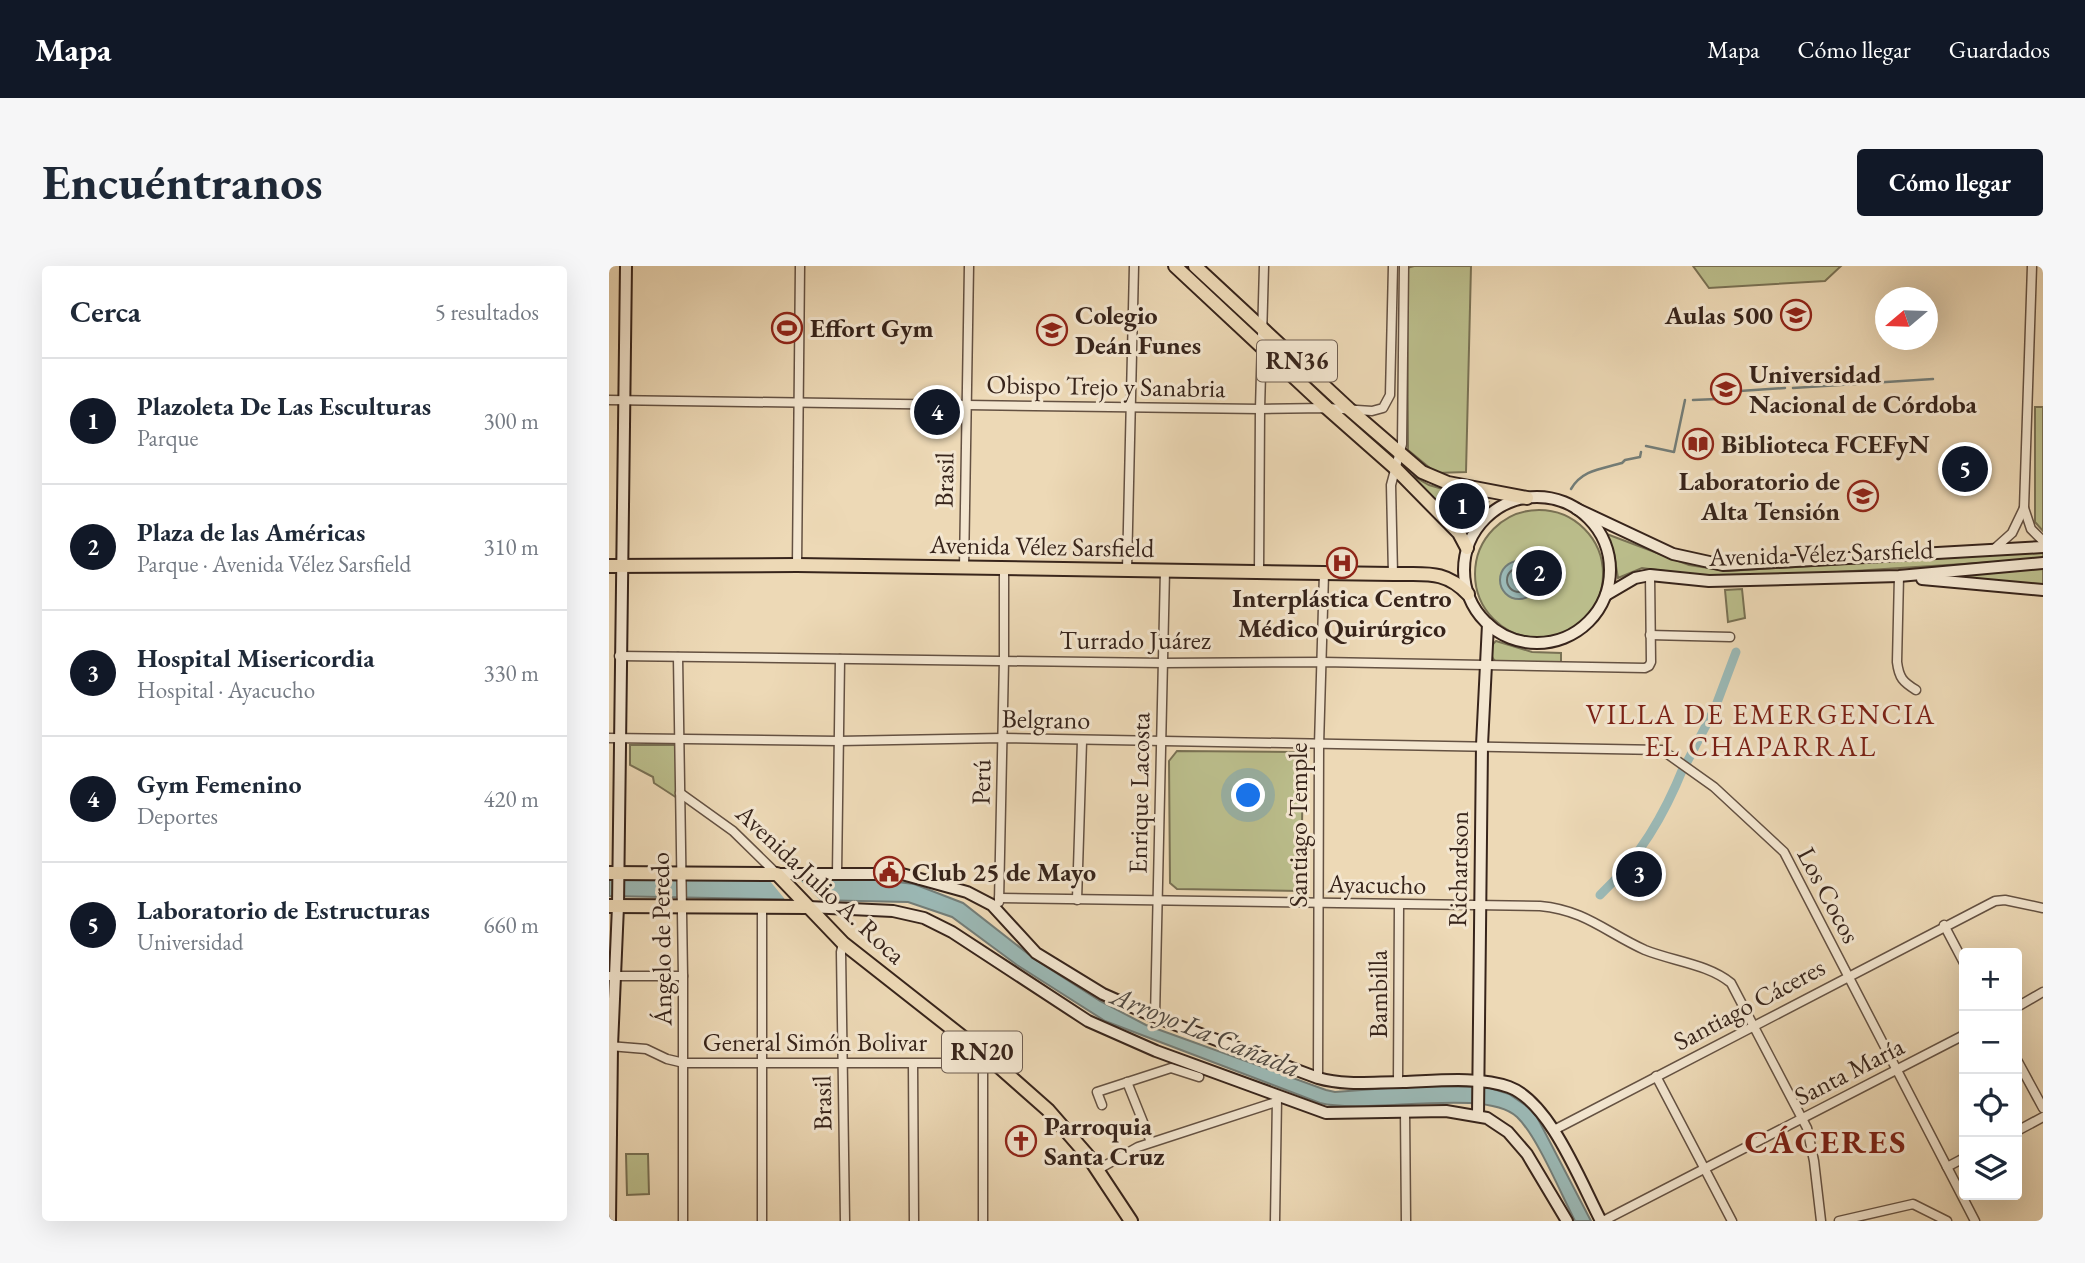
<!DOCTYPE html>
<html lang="es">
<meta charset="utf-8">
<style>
body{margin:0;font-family:"EB Garamond",serif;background:#f6f6f7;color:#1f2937}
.controls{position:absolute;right:21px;bottom:21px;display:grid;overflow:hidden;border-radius:7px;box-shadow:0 7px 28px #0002}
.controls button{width:63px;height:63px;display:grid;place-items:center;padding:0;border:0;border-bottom:2px solid #e0e1e3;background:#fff;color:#1f2937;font:35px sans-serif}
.compass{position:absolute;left:1266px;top:21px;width:63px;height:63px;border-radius:50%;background:#fff;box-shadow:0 7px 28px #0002;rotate:251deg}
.you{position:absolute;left:640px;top:530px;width:24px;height:24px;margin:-18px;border:5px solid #fff;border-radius:50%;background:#1a73e8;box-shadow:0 0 0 10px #1a73e833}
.badge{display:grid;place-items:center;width:46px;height:46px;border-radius:50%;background:#111827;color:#fff;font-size:23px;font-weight:700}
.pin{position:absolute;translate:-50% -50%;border:4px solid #fff;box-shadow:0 2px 7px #0006}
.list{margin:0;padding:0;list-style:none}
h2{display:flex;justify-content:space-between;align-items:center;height:91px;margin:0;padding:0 28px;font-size:30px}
h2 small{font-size:23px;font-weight:400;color:#747a83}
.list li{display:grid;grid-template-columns:46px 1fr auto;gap:21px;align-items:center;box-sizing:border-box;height:126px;padding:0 28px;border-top:2px solid #e0e1e3}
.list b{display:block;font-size:26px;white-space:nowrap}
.list p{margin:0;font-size:23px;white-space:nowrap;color:#747a83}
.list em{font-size:23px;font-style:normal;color:#747a83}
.icon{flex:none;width:38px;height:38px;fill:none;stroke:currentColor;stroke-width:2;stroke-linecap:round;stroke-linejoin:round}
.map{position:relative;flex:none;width:1434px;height:955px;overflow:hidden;border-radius:7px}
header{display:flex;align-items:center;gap:42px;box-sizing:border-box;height:98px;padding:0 35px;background:#111827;color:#fff}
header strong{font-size:33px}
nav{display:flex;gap:38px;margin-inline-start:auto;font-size:24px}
.intro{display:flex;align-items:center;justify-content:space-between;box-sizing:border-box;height:168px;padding:0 42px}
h1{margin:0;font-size:49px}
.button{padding:18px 32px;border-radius:7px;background:#111827;color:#fff;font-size:24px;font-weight:700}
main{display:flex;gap:42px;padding:0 42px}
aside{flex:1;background:#fff;border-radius:7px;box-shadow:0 7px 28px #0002}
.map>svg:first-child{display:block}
.green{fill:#bbbe8c;stroke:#797154;stroke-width:2}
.water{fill:#9bb9b6;stroke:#737d78;stroke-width:2}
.pier{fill:#edd9b6}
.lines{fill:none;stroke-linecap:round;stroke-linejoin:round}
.shore{stroke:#696e68;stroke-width:2}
.stream{stroke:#737d78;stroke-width:2.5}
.canal{stroke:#9bb9b6;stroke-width:9}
.street-casing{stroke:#645142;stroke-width:11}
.secondary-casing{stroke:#37241b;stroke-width:14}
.primary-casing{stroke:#37241b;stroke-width:16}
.street{stroke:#f3e6d0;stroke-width:8}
.secondary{stroke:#f3e6d0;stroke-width:10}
.primary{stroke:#edd9b6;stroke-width:12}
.labels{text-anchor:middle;stroke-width:6;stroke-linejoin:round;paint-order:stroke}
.shield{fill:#f3e6d0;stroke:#6f5e51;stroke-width:2}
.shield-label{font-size:24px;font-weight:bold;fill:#37241b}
.poi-label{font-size:26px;font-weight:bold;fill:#37241b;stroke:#f3e6d0;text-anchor:start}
.street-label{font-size:26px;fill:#37241b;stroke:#f3e6d0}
.neighbourhood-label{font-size:28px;letter-spacing:2px;fill:#7a1f14;stroke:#f3e6d0}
.water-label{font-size:28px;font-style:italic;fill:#504942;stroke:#f3e6d0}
.district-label{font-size:33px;font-weight:bold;letter-spacing:2px;fill:#7a1f14;stroke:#f3e6d0}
</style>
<header>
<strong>Mapa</strong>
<nav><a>Mapa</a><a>Cómo llegar</a><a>Guardados</a></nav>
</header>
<div class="intro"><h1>Encuéntranos</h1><a class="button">Cómo llegar</a></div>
<main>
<aside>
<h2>Cerca<small>5 resultados</small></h2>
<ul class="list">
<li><span class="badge">1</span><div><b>Plazoleta De Las Esculturas</b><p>Parque</p></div><em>300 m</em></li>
<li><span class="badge">2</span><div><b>Plaza de las Américas</b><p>Parque · Avenida Vélez Sarsfield</p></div><em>310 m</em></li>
<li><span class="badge">3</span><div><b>Hospital Misericordia</b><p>Hospital · Ayacucho</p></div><em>330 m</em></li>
<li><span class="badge">4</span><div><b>Gym Femenino</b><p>Deportes</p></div><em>420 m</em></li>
<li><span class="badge">5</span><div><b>Laboratorio de Estructuras</b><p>Universidad</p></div><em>660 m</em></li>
</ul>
</aside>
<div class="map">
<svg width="1434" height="955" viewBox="0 0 1434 955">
<rect width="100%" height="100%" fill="#edd9b6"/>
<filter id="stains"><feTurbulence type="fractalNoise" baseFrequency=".00286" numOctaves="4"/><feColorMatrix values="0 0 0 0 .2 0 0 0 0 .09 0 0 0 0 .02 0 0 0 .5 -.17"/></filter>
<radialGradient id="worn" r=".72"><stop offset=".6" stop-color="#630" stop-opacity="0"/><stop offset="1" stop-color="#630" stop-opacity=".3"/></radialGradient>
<g class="green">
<path d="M805 0H862L857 206 827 207 799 184 798 2Z"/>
<path d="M1084 0H1232L1216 15 1100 22Z"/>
<path d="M1426 141H1434V265L1426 256Z"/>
<path d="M804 210 820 219 879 236 871 243 859 265 801 213Z"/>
<circle cx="930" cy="308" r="64"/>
<path d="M995 267 1080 299 1119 305 1434 286V293L1118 313 1033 302 1009 312 1005 288Z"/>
<path d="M1434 297V324L1290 310Z"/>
<path d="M1133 323 1136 352 1119 356 1116 324Z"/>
<path d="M887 375 923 386 952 387V396L889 397C880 392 880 381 887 375Z"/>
<path d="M21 479H67L68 532 45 517 44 511 21 499Z"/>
<path d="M568 485 687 486 694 495 692 625 568 623 561 617 560 495Z"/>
<path d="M17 888H39L40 928 18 929Z"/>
</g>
<g class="water">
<circle cx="910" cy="314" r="19"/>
<path d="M0 612 272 614 305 618 354 637 427 694 491 735 537 759 717 824 726 826 806 820 878 821 900 828 919 841 928 851 982 955H966C952 928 928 870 908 851 876 821 758 849 711 837L496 755 408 699 343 651 299 636 0 630Z"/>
</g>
<path class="pier" d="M156 609 187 610 214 637H179Z"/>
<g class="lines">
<circle class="shore" cx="910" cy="314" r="12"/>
<g class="stream">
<path d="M1184 122 1324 113"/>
<path d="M1084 134 1108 133 1116 126 1176 122"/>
<path d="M1037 180 1065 186 1076 134"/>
<path d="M962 223C973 204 992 203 1013 197L1016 194 1031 191 1032 186"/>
</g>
<g class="canal">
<path d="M1077 498 1106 442 1127 386"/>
<path d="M991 629C1030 592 1055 550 1075 500"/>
</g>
<g class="street-casing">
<g id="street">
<path d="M1423 0 1415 242 1422 263 1434 275"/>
<path d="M0 134 651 143 718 142 763 145 774 142 781 129 784 0"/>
<path d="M1384 284 1403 267 1415 242"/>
<path d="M188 299 191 0"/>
<path d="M355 302 360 0"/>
<path d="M518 304 525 0"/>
<path d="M650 306 651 143 655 0"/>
<path d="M784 308 782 219 793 178 795 0"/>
<path d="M1290 310 1288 396C1290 412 1294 416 1307 424"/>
<path d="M1041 369 1121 371"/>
<path d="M10 390 554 397 713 396 1036 402 1040 400 1042 396 1041 309"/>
<path d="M69 391 74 710V955"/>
<path d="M0 472 230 475 394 472 1053 484 1105 521 1175 586 1366 955"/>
<path d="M71 527 124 565 168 608"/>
<path d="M228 608 231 393"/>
<path d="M390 632 931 640C976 644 998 667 1036 684 1063 695 1099 698 1122 717L1198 862 1205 895 1212 955"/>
<path d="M468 634 473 475"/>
<path d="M390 636 395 394V303"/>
<path d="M153 640V955"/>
<path d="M1335 659 1355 697"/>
<path d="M234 677 232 686 236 955"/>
<path d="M0 710H74"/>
<path d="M1408 741 1434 726"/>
<path d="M546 751 556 304"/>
<path d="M0 780 37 783 58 793 75 797H374"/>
<path d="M1408 794 1434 842"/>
<path d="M304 798 305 955"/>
<path d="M1047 810 1123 955"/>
<path d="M709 812 710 479 715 307"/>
<path d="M518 816 542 876"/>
<path d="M789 816 790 640"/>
<path d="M493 839 488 826 562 802 590 811"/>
<path d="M796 845 797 955"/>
<path d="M945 864 1386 635 1396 634 1434 642"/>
<path d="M1408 865 1434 851"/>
<path d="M1338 901 1355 892"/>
<path d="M488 904 529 881 667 836"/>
<path d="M374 955V797L376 794"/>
<path d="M666 955 668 832"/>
<path d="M994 955 1355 769"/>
<path d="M1230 955 1304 938 1338 955"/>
</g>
</g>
<g class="secondary-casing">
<g id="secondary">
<circle cx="928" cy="304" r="73"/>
<path d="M968 243 1064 288 1114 299 1434 281"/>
<path d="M1313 313 1434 324"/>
<path d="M997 329 1026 312 1041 309 1100 315 1290 310 1434 297"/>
<path d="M168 608H293L358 626 383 639 427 687 494 728 546 751 709 812C737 820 764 816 794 816 825 815 871 810 900 821 941 836 972 917 992 955"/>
<path d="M199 641 284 645 315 652 343 666 479 755 547 785 717 847 837 845 878 852 899 866 918 888 958 955"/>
<path d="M869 849 873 479 879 358"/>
<path d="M1 955 3 780 9 640 17 0"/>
</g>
</g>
<g class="primary-casing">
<g id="primary">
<path d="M566 0 718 142 786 202 850 267 858 282"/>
<path d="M586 0 740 143 813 206 839 217 918 232"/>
<path d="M0 300 188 299 784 308C816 309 835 303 859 328"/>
<path d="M0 607 168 608 234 677 379 791 439 844 479 890 522 955"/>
<path d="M0 640 199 641"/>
</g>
</g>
<use href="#street" class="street"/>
<use href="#secondary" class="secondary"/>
<use href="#primary" class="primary"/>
</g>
<defs>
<g id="university-ring" transform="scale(1.575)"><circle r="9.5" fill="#f3e6d0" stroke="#8f2418" stroke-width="1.5"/><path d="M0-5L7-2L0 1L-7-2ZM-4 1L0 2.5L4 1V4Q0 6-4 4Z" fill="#8f2418"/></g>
<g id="stadium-ring" transform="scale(1.575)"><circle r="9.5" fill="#f3e6d0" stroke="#8f2418" stroke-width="1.5"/><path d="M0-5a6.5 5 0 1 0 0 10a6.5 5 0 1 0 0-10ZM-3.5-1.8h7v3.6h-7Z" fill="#8f2418"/></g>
<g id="school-ring" transform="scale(1.575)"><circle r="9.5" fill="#f3e6d0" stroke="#8f2418" stroke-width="1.5"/><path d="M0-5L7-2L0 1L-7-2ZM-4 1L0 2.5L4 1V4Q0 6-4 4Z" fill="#8f2418"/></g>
<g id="library-ring" transform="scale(1.575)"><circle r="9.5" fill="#f3e6d0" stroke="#8f2418" stroke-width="1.5"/><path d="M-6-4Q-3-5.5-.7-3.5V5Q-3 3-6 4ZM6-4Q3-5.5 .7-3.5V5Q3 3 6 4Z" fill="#8f2418"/></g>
<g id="hospital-ring" transform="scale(1.575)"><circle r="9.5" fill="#f3e6d0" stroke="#8f2418" stroke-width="1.5"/><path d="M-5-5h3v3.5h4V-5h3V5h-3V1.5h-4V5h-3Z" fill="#8f2418"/></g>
<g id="civic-ring" transform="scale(1.575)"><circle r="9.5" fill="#f3e6d0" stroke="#8f2418" stroke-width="1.5"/><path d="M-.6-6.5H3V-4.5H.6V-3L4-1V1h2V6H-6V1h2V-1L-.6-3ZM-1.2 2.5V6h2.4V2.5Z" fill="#8f2418"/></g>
<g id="church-ring" transform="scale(1.575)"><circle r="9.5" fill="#f3e6d0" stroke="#8f2418" stroke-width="1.5"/><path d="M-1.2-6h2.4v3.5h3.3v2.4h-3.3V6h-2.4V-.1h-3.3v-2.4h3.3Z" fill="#8f2418"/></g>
</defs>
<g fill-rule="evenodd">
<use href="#university-ring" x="1187" y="49"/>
<use href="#stadium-ring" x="178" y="62"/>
<use href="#school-ring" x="443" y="64"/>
<use href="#university-ring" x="1117" y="123"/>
<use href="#library-ring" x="1089" y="178"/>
<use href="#university-ring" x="1254" y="230"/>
<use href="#hospital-ring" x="733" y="297"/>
<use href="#civic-ring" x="280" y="606"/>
<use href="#church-ring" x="412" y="875"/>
</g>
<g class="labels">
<g class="shield">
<rect x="648" y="74.5" width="80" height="41" rx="5"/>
<rect x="333" y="765.5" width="80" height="41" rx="5"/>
</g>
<g class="shield-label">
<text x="688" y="103">RN36</text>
<text x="373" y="794">RN20</text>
</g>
<g class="poi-label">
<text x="466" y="58">Colegio<tspan x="466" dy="30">Deán Funes</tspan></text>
<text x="1164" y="58" text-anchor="end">Aulas 500</text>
<text x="201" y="71">Effort Gym</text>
<text x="1140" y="117">Universidad<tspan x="1140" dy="30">Nacional de Córdoba</tspan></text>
<text x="1112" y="187">Biblioteca FCEFyN</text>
<text x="1231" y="224" text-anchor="end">Laboratorio de<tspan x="1231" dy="30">Alta Tensión</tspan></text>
<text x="733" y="341" text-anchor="middle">Interplástica Centro<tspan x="733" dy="30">Médico Quirúrgico</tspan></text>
<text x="303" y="615">Club 25 de Mayo</text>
<text x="435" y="869">Parroquia<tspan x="435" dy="30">Santa Cruz</tspan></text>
</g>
<g class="street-label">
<text transform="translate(497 120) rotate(1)" y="9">Obispo Trejo y Sanabria</text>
<text transform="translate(335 214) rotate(-89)" y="9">Brasil</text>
<text transform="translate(433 280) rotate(1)" y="9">Avenida Vélez Sarsfield</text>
<text transform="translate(1212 287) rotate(-2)" y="9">Avenida Vélez Sarsfield</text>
<text x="526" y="383">Turrado Juárez</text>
<text transform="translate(437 453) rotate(1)" y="9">Belgrano</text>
<text transform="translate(372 516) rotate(-89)" y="9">Perú</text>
<text transform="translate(530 527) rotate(-89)" y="9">Enrique Lacosta</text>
<text transform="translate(689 559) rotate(-90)" y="9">Santiago Temple</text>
<text transform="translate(849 603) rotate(-89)" y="9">Richardson</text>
<text transform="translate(212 618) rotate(43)" y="9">Avenida Julio A. Roca</text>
<text transform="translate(768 618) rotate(1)" y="9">Ayacucho</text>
<text transform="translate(1220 629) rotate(62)" y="9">Los Cocos</text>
<text transform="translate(52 673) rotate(-91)" y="9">Ángelo de Peredo</text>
<text transform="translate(769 728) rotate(-90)" y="9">Bambilla</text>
<text transform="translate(1140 738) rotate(-28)" y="9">Santiago Cáceres</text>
<text x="206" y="785">General Simón Bolivar</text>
<text transform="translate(1240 805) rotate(-27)" y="9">Santa María</text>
<text transform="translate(213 837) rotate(-91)" y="9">Brasil</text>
</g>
<g class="neighbourhood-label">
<text x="1152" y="458">VILLA DE EMERGENCIA<tspan x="1152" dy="32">EL CHAPARRAL</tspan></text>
</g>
<g class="water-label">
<text transform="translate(597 765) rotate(22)" y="10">Arroyo La Cañada</text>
</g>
<g class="district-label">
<text x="1217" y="887">CÁCERES</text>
</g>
</g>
<rect width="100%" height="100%" filter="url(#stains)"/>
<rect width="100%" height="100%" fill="url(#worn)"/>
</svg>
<div class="controls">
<button>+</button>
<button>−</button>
<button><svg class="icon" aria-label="locate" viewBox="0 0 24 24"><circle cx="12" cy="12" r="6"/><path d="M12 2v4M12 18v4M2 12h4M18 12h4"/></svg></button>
<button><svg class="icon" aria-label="layers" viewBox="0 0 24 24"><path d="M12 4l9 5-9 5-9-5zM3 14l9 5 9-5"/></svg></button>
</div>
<svg class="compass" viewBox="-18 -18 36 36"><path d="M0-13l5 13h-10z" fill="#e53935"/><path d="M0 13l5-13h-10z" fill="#747a83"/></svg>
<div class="you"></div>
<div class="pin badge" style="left:853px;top:240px">1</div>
<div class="pin badge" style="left:930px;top:307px">2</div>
<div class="pin badge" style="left:1030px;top:608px">3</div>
<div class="pin badge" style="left:328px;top:146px">4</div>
<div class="pin badge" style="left:1356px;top:203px">5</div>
</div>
</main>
